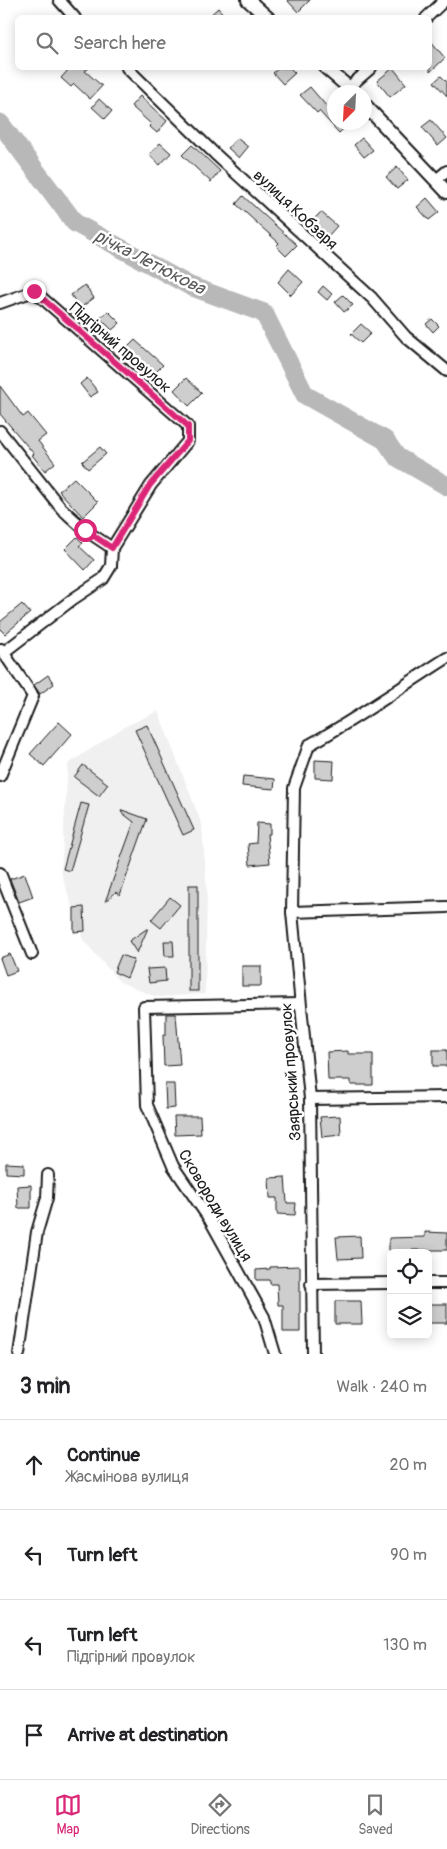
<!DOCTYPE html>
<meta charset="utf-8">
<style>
body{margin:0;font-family:Pangolin,sans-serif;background:#f6f6f6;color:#202124}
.controls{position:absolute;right:15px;bottom:15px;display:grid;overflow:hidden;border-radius:8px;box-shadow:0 2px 12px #0003}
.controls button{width:45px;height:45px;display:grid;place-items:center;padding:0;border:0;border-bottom:1px solid #e0e0e0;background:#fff;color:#202124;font:25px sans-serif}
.compass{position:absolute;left:327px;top:85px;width:45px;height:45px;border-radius:50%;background:#fff;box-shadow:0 2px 12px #0003;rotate:204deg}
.stop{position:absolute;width:15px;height:15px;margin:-11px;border:4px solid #db2777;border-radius:50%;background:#fff}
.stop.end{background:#db2777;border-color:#fff;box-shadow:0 1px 5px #0008}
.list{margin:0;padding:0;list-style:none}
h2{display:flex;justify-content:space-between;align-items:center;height:65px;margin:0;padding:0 20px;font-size:21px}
h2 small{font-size:16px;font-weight:400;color:#757577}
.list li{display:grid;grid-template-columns:32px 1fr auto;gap:15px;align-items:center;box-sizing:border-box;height:90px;padding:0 20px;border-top:1px solid #e0e0e0}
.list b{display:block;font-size:19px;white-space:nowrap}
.list p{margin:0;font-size:16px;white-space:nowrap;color:#757577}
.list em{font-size:16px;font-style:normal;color:#757577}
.icon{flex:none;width:28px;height:28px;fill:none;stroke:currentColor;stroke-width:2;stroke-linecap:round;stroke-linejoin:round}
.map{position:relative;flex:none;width:447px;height:1354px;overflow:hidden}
.search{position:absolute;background:#fff;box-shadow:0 2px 12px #0003;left:15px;right:15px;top:15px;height:55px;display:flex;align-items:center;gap:12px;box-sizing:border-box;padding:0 18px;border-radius:8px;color:#757577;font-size:19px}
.sheet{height:425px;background:#fff}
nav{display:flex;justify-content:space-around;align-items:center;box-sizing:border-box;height:70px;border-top:1px solid #e0e0e0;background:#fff;font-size:14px;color:#757577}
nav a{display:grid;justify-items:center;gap:2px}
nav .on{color:#db2777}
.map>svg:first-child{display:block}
.built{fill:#f0f0f0}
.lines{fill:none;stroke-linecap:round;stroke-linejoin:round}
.river{stroke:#b8b8b8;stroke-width:19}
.building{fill:#cecece;stroke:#1c1c1c}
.minor-casing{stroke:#1c1c1c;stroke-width:14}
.tertiary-casing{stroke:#1c1c1c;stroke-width:16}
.minor{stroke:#fff;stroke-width:10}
.tertiary{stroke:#fff;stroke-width:12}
.route{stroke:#db2777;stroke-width:6}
.labels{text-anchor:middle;stroke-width:5;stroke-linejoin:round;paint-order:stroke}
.street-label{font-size:16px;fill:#1c1c1c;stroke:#fff}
.water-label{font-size:18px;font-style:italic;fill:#5a5a5a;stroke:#fff}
</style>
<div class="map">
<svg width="447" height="1354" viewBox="0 0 447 1354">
<rect width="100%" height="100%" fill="#fff"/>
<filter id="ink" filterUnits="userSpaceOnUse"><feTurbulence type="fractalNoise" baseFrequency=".02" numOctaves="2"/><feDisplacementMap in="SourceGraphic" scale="10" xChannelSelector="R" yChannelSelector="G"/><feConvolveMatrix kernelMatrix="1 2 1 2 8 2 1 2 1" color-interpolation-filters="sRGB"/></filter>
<g filter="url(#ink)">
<path class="built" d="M158 711 202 825 207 892 205 994 156 997 120 982 83 940 61 872 68 764 124 727Z"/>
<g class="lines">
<path class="river" d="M0 123 75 223 190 286 264 313 305 395 385 440 397 457 447 486"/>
</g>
<g class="building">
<path d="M287 0H310L298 12Z"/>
<path d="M218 8 227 18H207Z"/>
<path d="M430 40 445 58 430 72Z"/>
<path d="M70 68H89L85 71 102 86 90 99 74 84 71 87 61 78Z"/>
<path d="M279 68H290L295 73 283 84 273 73Z"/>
<path d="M393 68 406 84 390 97 377 81Z"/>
<path d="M441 76 447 82V96L434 82Z"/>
<path d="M310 87 334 115V122H351L339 133 319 111 317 113 300 95Z"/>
<path d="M140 96 167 121 157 133 149 126 151 124 131 106Z"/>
<path d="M99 99 112 111 105 119 92 107Z"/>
<path d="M431 120 447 138 438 146 422 127Z"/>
<path d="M237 138 248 147 239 158 228 148Z"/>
<path d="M362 138 373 150 364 157 354 145Z"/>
<path d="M160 143 171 153 160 165 149 155Z"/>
<path d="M192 145 220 171 211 182 182 155Z"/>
<path d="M397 167 408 180 397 189 386 177Z"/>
<path d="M243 196 297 245 286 256 276 246 279 243 236 204Z"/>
<path d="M427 198 439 212 429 220 417 207Z"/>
<path d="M321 212 337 226 328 236 312 221Z"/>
<path d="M289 269 303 282 291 295 278 282Z"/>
<path d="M85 285 94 298 80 308 71 295Z"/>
<path d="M323 286 332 294 327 300 318 292Z"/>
<path d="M343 295 353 305 344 312 335 302Z"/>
<path d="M108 311 120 323 112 330 100 318Z"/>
<path d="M432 319 439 326 433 332 426 324Z"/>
<path d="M361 324 371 333 361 343 351 334Z"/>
<path d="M135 340 163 365 152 376 125 350Z"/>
<path d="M87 378 98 392 90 397 80 384Z"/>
<path d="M186 378 202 393 189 406 174 390Z"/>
<path d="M0 386 23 417 28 413 46 435 38 441 55 463 45 471 32 455 34 454 0 414Z"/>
<path d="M100 447 106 454 88 469 82 462Z"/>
<path d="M74 478 98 502 83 517 59 491Z"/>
<path d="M77 537 83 543 79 546 94 560 85 570 65 549Z"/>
<path d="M22 604 30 613 5 634 0 629V622Z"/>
<path d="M48 675 54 684 40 694 34 685Z"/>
<path d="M59 722 72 734 44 766 30 754Z"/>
<path d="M147 725 194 830 183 835 135 730Z"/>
<path d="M315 760 334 761 333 779 315 778Z"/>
<path d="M83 765 108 784 99 796 74 777Z"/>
<path d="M243 776 275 779 274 789 242 786Z"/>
<path d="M81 803 89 805 70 871 63 869Z"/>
<path d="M122 810 147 819 120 895 116 892 105 902 134 822 121 812Z"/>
<path d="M257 823 270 824V834H267L270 863 250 865 248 844 256 843Z"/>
<path d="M25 874 33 897 19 902 10 879Z"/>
<rect x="189" y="885" width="9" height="106"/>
<path d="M170 897 180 905 161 928 151 920Z"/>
<path d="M84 907 85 931 74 932V908Z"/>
<path d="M148 928 137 953 129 941Z"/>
<path d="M164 941H173L174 956H165Z"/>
<path d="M10 954 17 971 6 975 0 958Z"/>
<path d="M121 955 134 960 127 978 114 972Z"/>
<rect x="242" y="966" width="19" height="20"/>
<path d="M165 968 166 981 149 983 147 969Z"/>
<path d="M166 1014H176L180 1065 164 1066 163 1035H166Z"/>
<rect x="433" y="1050" width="14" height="16"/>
<path d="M348 1051V1054H373V1085H351V1080H328L327 1052Z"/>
<path d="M165 1084H174L175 1108 166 1109Z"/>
<path d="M174 1116H200L201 1134 175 1135Z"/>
<path d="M340 1116 341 1135 322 1137 320 1117Z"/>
<path d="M6 1163 24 1164V1174L6 1173Z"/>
<path d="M285 1177 287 1203H296L295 1215 277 1214V1198H270L269 1178Z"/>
<path d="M31 1185V1208H18L17 1186Z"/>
<path d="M425 1232 447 1233V1250H412V1253H389V1238L425 1237Z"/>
<path d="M360 1236 361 1258 338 1259 336 1237Z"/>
<path d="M300 1266V1332H283V1305H278L277 1284H270V1280H256V1270L270 1269V1267Z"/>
<path d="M335 1301H361L362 1324H335Z"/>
<rect x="429" y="1304" width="18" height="19"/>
</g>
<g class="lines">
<g class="minor-casing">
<g id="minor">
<path d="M59 0 75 18"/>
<path d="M426 18 445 0"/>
<path d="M127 68 215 154 372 298 406 337 447 371"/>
<path d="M349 87 371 68"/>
<path d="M436 180 447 171"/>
<path d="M0 303 34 291 188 426V441L151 485 112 548 111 566 103 579 73 599 4 652"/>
<path d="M0 431 61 508 85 530 112 548"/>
<path d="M0 776 33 696 1 649"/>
<path d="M0 873 32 954"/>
<path d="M292 912 447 907"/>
<path d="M310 1099 447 1097"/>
<path d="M428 1283H447"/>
<path d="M311 1284 391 1283"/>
<path d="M19 1354 37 1232 47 1198 48 1175"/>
<path d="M275 1354 264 1317 210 1220 173 1166 147 1105 144 1007 300 1004"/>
<path d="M313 1354 310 1099 292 912 294 788 309 745C357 719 401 687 447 658"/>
</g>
</g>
<g class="tertiary-casing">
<g id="tertiary">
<path d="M248 0 268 18"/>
<path d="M326 68 354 92"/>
<path d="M364 104 447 192"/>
</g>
</g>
<use href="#minor" class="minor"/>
<use href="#tertiary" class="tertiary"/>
</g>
</g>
<g class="lines" filter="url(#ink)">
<path class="route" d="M34 291 188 426V441L150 485 112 548 85 530"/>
</g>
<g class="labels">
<g class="street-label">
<text transform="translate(296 209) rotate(43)" y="6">вулиця Кобзаря</text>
<text transform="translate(121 347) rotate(41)" y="6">Підгірний провулок</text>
<text transform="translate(290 1072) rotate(-94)" y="6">Заярський провулок</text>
<text transform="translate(216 1205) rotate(59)" y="6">Сковороди вулиця</text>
</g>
<g class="water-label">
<text transform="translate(150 262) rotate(27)" y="6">річка Летюкова</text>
</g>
</g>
</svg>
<div class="controls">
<button><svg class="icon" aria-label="locate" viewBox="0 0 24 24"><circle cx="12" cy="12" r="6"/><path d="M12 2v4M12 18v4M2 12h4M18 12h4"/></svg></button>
<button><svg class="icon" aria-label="layers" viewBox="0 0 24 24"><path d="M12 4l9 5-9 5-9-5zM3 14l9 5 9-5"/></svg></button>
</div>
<svg class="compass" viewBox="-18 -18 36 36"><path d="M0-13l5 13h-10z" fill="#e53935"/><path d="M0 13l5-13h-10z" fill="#757577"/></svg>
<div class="stop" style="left:85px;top:530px"></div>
<div class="stop end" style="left:34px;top:291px"></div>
<div class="search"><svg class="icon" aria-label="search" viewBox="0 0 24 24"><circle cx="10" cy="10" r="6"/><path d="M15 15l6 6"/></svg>Search here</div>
</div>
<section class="sheet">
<h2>3 min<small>Walk · 240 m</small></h2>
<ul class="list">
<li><svg class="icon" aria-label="ahead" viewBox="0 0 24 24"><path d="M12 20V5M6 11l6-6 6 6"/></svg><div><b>Continue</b><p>Жасмінова вулиця</p></div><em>20 m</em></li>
<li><svg class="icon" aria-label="left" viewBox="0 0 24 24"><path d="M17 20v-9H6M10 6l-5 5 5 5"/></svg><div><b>Turn left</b></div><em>90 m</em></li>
<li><svg class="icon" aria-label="left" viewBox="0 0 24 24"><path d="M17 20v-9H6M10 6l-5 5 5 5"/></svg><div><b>Turn left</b><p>Підгірний провулок</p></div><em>130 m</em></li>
<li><svg class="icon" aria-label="arrive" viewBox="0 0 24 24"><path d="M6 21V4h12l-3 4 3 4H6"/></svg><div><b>Arrive at destination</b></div></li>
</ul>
</section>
<nav>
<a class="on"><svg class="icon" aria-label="map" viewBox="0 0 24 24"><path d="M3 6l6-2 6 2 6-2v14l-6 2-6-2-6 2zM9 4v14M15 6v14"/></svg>Map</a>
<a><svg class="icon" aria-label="directions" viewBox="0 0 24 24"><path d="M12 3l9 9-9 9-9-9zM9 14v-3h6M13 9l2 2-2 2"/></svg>Directions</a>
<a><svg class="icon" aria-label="saved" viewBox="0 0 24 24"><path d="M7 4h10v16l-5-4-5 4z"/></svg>Saved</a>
</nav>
